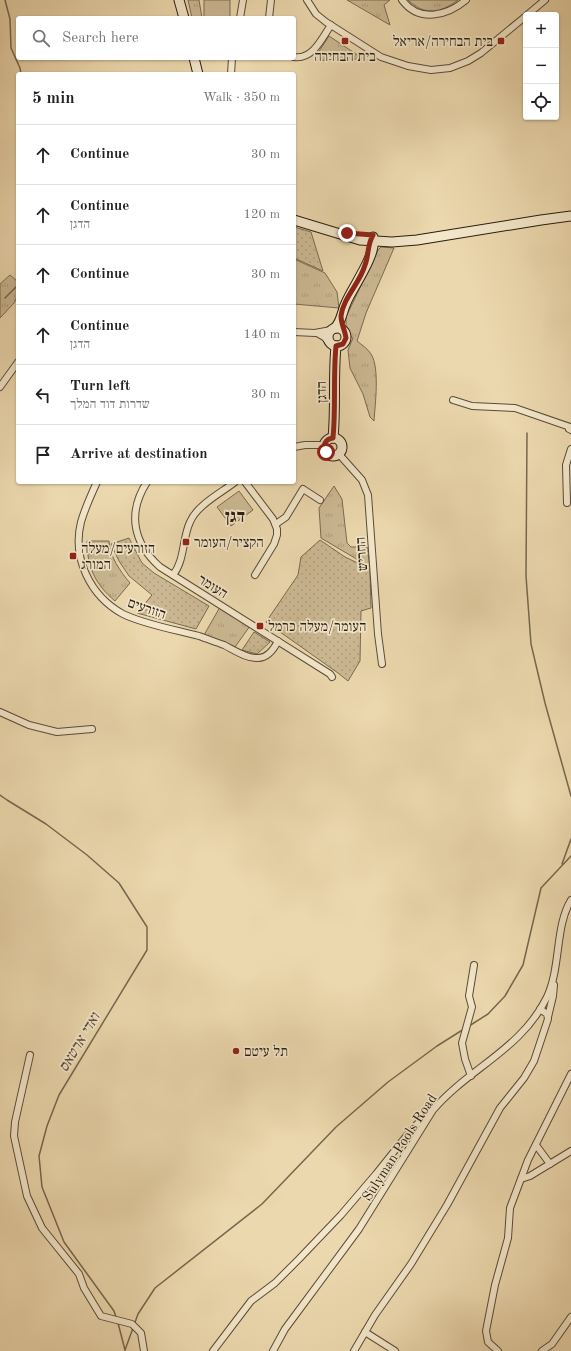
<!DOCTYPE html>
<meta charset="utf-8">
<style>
body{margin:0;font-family:"Old Standard TT","Frank Ruhl Libre",serif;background:#f2f2f2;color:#222}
.controls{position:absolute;right:12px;top:12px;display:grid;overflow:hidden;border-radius:4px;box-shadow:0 1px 3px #0004}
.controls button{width:36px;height:36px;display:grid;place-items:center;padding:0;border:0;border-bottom:1px solid #e0e0e0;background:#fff;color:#222;font:20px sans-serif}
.stop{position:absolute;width:12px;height:12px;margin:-9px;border:3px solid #8f2418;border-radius:50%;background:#fff}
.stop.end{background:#8f2418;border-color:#fff;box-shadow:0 1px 4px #0008}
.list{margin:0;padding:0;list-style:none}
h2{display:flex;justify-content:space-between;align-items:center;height:52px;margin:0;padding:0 16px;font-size:17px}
h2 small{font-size:13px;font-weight:400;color:#767676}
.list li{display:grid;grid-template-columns:26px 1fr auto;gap:12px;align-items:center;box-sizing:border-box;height:60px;padding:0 16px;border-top:1px solid #e0e0e0}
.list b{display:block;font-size:15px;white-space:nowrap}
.list p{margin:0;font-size:13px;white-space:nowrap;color:#767676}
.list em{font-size:13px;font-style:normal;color:#767676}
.icon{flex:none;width:22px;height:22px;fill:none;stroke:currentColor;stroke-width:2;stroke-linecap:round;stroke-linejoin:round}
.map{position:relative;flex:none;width:571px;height:1351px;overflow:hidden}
.search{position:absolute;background:#fff;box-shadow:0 1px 3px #0004;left:16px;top:16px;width:280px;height:44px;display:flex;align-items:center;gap:10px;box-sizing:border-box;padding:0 14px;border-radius:4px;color:#767676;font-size:15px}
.panel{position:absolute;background:#fff;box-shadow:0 1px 3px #0004;left:16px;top:72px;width:280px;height:412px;border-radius:4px}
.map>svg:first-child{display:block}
.grass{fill:url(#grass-dots);stroke:#7a6a51}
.park{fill:url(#park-tufts);stroke:#7a6a51}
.pitch{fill:#cbb893;stroke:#7a6a51}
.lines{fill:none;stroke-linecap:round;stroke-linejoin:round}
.stream{stroke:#75674e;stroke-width:1.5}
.street-casing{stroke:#594c37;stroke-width:8}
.secondary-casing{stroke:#281d0f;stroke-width:11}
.street{stroke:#f3e6ca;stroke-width:6}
.secondary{stroke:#f3e6ca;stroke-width:9}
.route{stroke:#8f2418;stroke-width:5}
.poi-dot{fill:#8f2418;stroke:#f3e6ca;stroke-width:1.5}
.labels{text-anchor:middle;stroke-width:3.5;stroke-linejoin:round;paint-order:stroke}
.poi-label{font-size:14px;fill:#281d0f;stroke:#f3e6ca;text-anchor:start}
.street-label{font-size:14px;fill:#281d0f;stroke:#f3e6ca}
.water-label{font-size:15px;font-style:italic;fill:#5c4e39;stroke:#f3e6ca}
.district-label{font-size:18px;font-weight:bold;fill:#281d0f;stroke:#f3e6ca}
</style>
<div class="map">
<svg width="571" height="1351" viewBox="0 0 571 1351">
<defs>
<pattern id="grass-dots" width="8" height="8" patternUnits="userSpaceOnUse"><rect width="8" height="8" fill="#cbb893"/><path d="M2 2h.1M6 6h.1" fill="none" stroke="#ae9e7e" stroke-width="1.8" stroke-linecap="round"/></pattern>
<pattern id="park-tufts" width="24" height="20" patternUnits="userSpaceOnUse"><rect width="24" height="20" fill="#cbb893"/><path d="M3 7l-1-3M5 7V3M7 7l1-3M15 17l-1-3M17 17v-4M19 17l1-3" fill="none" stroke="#ae9e7e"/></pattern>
</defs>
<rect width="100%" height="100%" fill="#ecd8ae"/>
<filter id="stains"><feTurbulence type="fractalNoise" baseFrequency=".005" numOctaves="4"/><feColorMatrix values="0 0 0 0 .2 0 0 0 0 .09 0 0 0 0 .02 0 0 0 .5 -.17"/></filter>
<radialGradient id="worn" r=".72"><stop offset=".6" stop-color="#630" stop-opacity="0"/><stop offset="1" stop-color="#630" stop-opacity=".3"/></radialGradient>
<g class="grass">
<path d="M294 227 311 232 323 271 294 258Z"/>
<path d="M129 538 142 563 154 573 209 606 196 629 137 613 152 595 129 576 119 561 111 544Z"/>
<path d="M320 540 345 557 370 569 371 608 361 611 360 661 348 681 338 673 266 622 298 575 301 557Z"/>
<path d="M254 632 270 642 257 654 242 650Z"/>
</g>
<g class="park">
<path d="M188 0H199L202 18H192Z"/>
<path d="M347 0H390L384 5 390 25Z"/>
<path d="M408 0H458C441 13 424 16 408 0Z"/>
<path d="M329 36 365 60 345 58 316 61 318 53Z"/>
<path d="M381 247 394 248 366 313 357 341C362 345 368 349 371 354 380 368 375 405 374 421L370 417 363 394 350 368 348 350 353 338 348 335 346 328V317L378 250Z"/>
<path d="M294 259 325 273 337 292 339 308 294 304Z"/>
<path d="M10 275 18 282V295L14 303 0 318V284Z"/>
<path d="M334 486 342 499 347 543 351 547H367L370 567 321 538 319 508Z"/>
<path d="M87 541H109C110 557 120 571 130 583L115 601C95 584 87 567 87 541Z"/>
<path d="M220 607 250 626 235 647 204 635Z"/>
</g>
<g class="pitch">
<rect x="204" y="0" width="26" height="18"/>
<path d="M239 491 253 510 231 526 217 507Z"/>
</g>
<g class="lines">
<g class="stream">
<path d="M5 0 10 19 11 48 20 68 21 74"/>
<path d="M5 298 18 285"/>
<path d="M527 433 526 576 531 644 545 703 571 796"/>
<path d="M0 795 7 800 46 824 87 855 119 883 147 927V950L59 1095 47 1126 39 1156 42 1187 64 1242 114 1311 116 1317"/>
<path d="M562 864 571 839"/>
<path d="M469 1026 488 1014 505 996 523 965 541 888 571 856"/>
<path d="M118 1323 125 1350"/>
<path d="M134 1325 138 1314 155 1288 262 1204 336 1127 388 1082 437 1046 464 1029"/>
<path d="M125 1350 133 1328"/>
</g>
<g class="street-casing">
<g id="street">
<path d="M307 0 316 14 326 22 381 57 408 66 431 70 450 68 468 61 481 53 526 16"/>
<path d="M402 0C419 23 447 16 466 0"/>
<path d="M527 15 545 0"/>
<path d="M240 18 243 0"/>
<path d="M269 18 271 0"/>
<path d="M294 57C313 60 322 38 331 25"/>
<path d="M231 74 232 58"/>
<path d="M294 332 315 333 331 330"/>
<path d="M317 333 324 337 329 342"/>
<path d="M0 387 18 362"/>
<path d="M453 400 472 406 515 408 570 427 569 429 571 430"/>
<path d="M294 447 305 445H324"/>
<path d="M338 453 362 480 368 495 378 634 382 664"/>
<path d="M97 482C91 495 85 508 81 522 72 558 90 596 123 614 143 624 176 630 199 636 207 639 216 642 224 645 234 650 247 659 258 658 268 658 274 649 278 641"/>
<path d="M147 482C127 513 133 543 160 567L330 674 332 677"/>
<path d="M245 482 273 519 277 529V535L274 544 255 575"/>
<path d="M567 503 566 465 571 449"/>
<path d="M276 524 286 517 303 489 320 500"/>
<path d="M173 575C185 560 182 539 190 522 197 505 221 493 235 482"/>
<path d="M0 712 29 725 57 732 92 729"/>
<path d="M548 1017 553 996 554 985"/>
<path d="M30 1055 15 1122 14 1136 27 1196 42 1228 79 1274 84 1288 101 1316 132 1324 141 1333 144 1351"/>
<path d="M471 1076 465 1059 462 1043 472 1007 469 996 474 965"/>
<path d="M536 1145 550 1164"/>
<path d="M521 1179 530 1176 571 1151"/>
<path d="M365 1332 395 1351"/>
<path d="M213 1351 251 1301 275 1283 299 1259 341 1215 376 1174 412 1129 428 1114"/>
<path d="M273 1351 285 1329 359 1229 433 1110C469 1068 522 1049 547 997 561 967 555 926 571 900"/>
<path d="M354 1351 375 1315 411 1264 447 1205 500 1108 524 1078 534 1061 548 1019 547 1014 540 1009"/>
<path d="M498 1351 488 1342 486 1331 495 1285 508 1238 510 1208 528 1160 571 1074"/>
<path d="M542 1351 552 1344 571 1317"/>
</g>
</g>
<g class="secondary-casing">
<g id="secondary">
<path d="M179 0 184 18"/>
<path d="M194 58 198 74"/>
<path d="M294 220 360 240 392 242 417 240 541 220 571 216"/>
<circle cx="337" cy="337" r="9"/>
<path d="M335 328C342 321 342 311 346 303 353 286 377 255 373 237"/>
<path d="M333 438C336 407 333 377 336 346"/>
<circle cx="333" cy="447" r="9"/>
</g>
</g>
<use href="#street" class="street"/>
<use href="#secondary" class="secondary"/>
</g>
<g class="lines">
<path class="route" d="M326 452C322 446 325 439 333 438 336 407 333 377 336 346L343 344 346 338C345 330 341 324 341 316 343 298 360 283 365 265 369 255 367 245 373 235L347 233"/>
</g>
<g class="poi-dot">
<rect x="341" y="37" width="8" height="8" rx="2"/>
<rect x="497" y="37" width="8" height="8" rx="2"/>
<rect x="182" y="538" width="8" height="8" rx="2"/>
<rect x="69" y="552" width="8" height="8" rx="2"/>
<rect x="256" y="622" width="8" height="8" rx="2"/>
<circle cx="236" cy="1051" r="4"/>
</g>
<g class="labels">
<g class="poi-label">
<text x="493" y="46" text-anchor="end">בית הבחירה/אריאל</text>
<text x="345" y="61" text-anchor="middle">בית הבחירה</text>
<text x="194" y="547">הקציר/העומר</text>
<text x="81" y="553">הזורעים/מעלה<tspan x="81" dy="16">המורג</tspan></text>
<text x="268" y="631">העומר/מעלה כרמל</text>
<text x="244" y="1056">תל עיטם</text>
</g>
<g class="street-label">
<text transform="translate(321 392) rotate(-91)" y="5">הדגן</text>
<text transform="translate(361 554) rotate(-94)" y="5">החריש</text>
<text transform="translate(213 586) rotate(32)" y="5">העומר</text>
<text transform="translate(147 608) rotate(19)" y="5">הזורעים</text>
<text transform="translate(399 1147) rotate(-57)" y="5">Sulyman Pools Road</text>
</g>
<g class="water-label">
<text transform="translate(79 1042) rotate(-59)" y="5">ואדי ארטאס</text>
</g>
<g class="district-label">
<text x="235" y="522">דגן</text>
</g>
</g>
<rect width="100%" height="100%" filter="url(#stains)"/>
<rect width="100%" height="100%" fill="url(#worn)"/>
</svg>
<div class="controls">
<button>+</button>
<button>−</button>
<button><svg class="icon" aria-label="locate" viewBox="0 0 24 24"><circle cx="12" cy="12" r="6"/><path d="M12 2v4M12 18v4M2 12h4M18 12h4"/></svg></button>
</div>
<div class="stop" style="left:326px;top:452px"></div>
<div class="stop end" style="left:347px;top:233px"></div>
<div class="search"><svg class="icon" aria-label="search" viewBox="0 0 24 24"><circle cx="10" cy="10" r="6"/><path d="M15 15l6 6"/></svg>Search here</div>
<section class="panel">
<h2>5 min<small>Walk · 350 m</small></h2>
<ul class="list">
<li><svg class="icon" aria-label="ahead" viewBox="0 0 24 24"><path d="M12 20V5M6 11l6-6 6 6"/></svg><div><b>Continue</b></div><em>30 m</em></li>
<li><svg class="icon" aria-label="ahead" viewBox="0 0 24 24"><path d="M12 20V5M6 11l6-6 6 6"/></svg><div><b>Continue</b><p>הדגן</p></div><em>120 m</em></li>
<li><svg class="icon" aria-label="ahead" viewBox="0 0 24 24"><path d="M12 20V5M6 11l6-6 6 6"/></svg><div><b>Continue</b></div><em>30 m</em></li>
<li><svg class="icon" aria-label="ahead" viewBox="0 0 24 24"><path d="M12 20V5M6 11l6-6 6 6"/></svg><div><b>Continue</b><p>הדגן</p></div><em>140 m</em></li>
<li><svg class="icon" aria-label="left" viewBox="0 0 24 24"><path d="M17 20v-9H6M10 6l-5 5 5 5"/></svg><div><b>Turn left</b><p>שדרות דוד המלך</p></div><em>30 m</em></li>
<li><svg class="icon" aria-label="arrive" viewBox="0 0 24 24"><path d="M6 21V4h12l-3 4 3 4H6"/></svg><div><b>Arrive at destination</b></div></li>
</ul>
</section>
</div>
